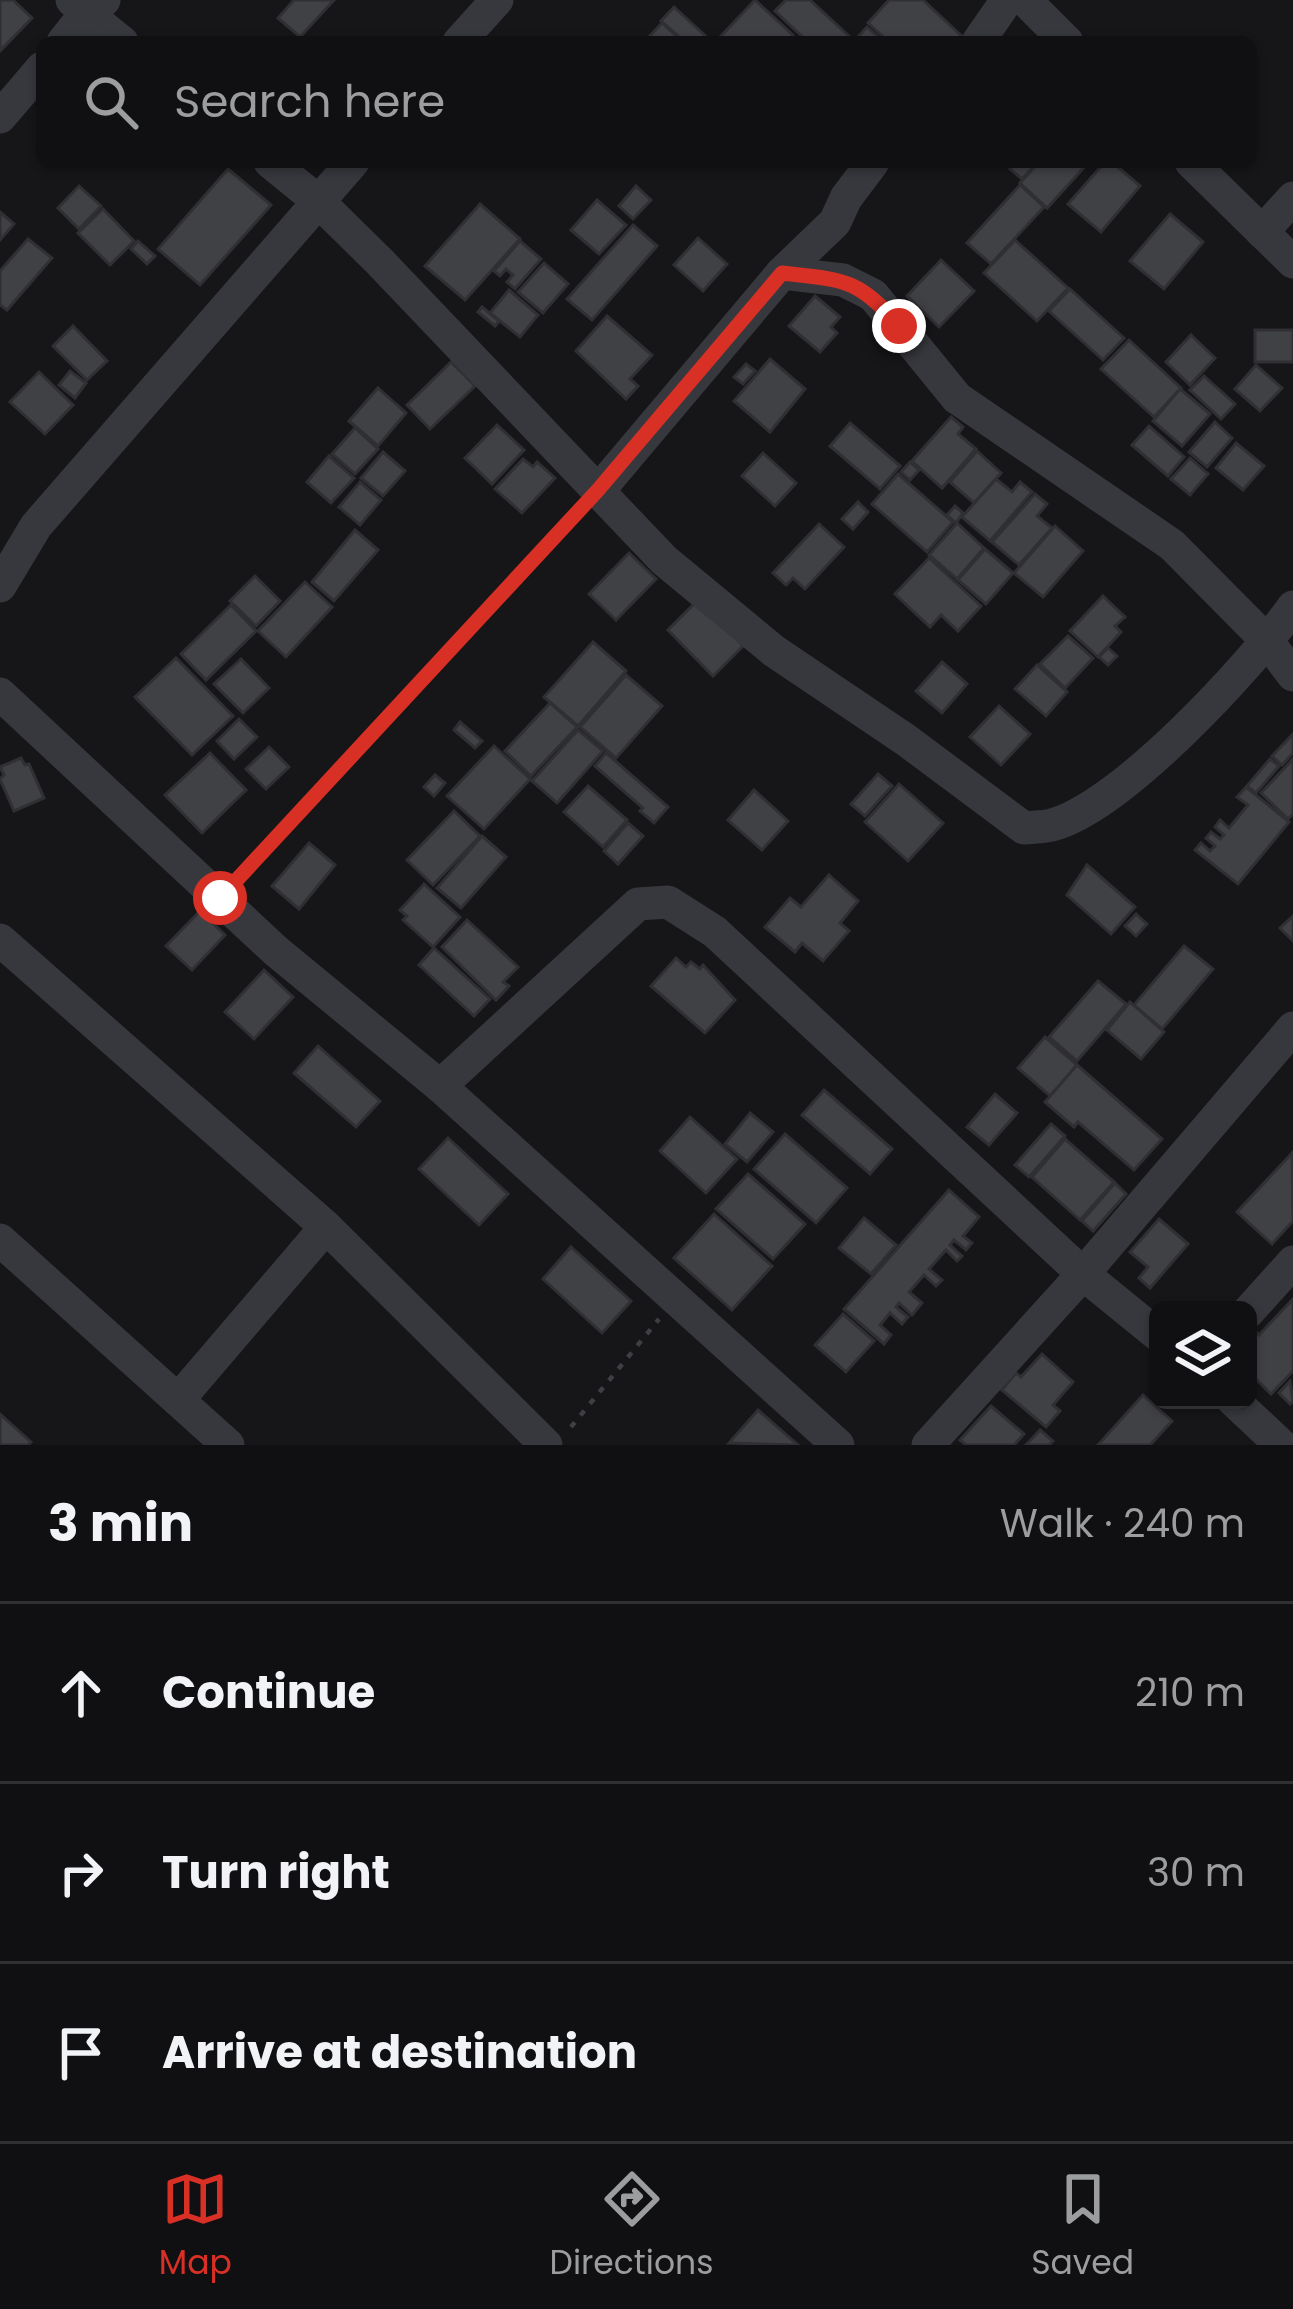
<!DOCTYPE html>
<meta charset="utf-8">
<style>
body{margin:0;font-family:Poppins,sans-serif;background:#19191b;color:#f1f3f6}
.controls{position:absolute;right:36px;bottom:36px;display:grid;overflow:hidden;border-radius:18px;box-shadow:0 3px 9px #0004}
.controls button{width:108px;height:108px;display:grid;place-items:center;padding:0;border:0;border-bottom:3px solid #303032;background:#101012;color:#f1f3f6;font:60px sans-serif}
.stop{position:absolute;width:36px;height:36px;margin:-27px;border:9px solid #d93025;border-radius:50%;background:#fff}
.stop.end{background:#d93025;border-color:#fff;box-shadow:0 3px 12px #0008}
.list{margin:0;padding:0;list-style:none}
h2{display:flex;justify-content:space-between;align-items:center;height:156px;margin:0;padding:0 48px;font-size:51px}
h2 small{font-size:39px;font-weight:400;color:#9c9d9f}
.list li{display:grid;grid-template-columns:78px 1fr auto;gap:36px;align-items:center;box-sizing:border-box;height:180px;padding:0 48px;border-top:3px solid #303032}
.list b{display:block;font-size:45px;white-space:nowrap}
.list em{font-size:39px;font-style:normal;color:#9c9d9f}
.icon{flex:none;width:66px;height:66px;fill:none;stroke:currentColor;stroke-width:2;stroke-linecap:round;stroke-linejoin:round}
.map{position:relative;flex:none;width:1293px;height:1445px;overflow:hidden}
.search{position:absolute;background:#101012;box-shadow:0 3px 9px #0004;left:36px;right:36px;top:36px;height:132px;display:flex;align-items:center;gap:30px;box-sizing:border-box;padding:0 42px;border-radius:18px;color:#9c9d9f;font-size:45px}
.sheet{height:696px;background:#101012}
nav{display:flex;justify-content:space-around;align-items:center;box-sizing:border-box;height:168px;border-top:3px solid #303032;background:#101012;font-size:33px;color:#9c9d9f}
nav a{display:grid;justify-items:center;gap:6px}
nav .on{color:#d93025}
.map>svg:first-child{display:block}
.building{fill:#404145;stroke:#303034;stroke-width:3}
.lines{fill:none;stroke-linecap:round;stroke-linejoin:round}
.path{stroke:#3d3f44;stroke-width:4.5;stroke-dasharray:6 9;stroke-linecap:butt}
.minor{stroke:#37383d;stroke-width:33}
.route{stroke:#d93025;stroke-width:15}
</style>
<div class="map">
<svg width="1293" height="1445" viewBox="0 0 1293 1445">
<rect width="100%" height="100%" fill="#161618"/>
<g class="building">
<path d="M0 0H13L32 18 0 51Z"/>
<path d="M294 0H334L300 37 278 18Z"/>
<path d="M755 0 793 35 787 42H724L719 38Z"/>
<path d="M786 0H810L852 39 849 42H808L775 11Z"/>
<path d="M889 0H923L967 41 889 42 868 23Z"/>
<path d="M674 7 712 42H685L661 21Z"/>
<path d="M662 23 683 42H644Z"/>
<path d="M867 27 884 42 856 39Z"/>
<path d="M1016 162H1038L1022 179 1010 169Z"/>
<path d="M1039 162H1089L1047 208 1020 183Z"/>
<path d="M1105 162H1112L1140 186 1101 232 1068 204Z"/>
<path d="M228 169 271 205 200 285 158 249Z"/>
<path d="M1020 185 1044 207 991 264 967 243Z"/>
<path d="M79 186 101 206 79 229 58 208Z"/>
<path d="M636 186 651 200 633 219 619 206Z"/>
<path d="M597 200 626 225 599 254 571 230Z"/>
<path d="M480 204 520 239 465 300 425 266Z"/>
<path d="M103 209 134 241 110 265 78 233Z"/>
<path d="M0 212 14 224 0 240Z"/>
<path d="M1170 214 1203 242 1164 289 1130 261Z"/>
<path d="M633 225 657 246 592 320 567 299Z"/>
<path d="M698 238 727 264 703 291 674 265Z"/>
<path d="M28 239 52 258 7 310 0 305V271Z"/>
<path d="M1015 240 1068 288 1037 321 984 273Z"/>
<path d="M138 241 155 256 147 264 131 249Z"/>
<path d="M520 241 541 259 515 289 507 282 513 275 506 269 500 276 494 271Z"/>
<path d="M941 260 974 291 939 327 907 296Z"/>
<path d="M544 263 568 284 543 313 518 292Z"/>
<path d="M1070 289 1124 338 1103 360 1049 311Z"/>
<path d="M509 290 538 315 520 337 490 313Z"/>
<path d="M815 296 840 317 831 327 837 333 820 352 789 326Z"/>
<path d="M482 307 499 321 495 326 478 312Z"/>
<path d="M607 316 652 355 630 379 638 386 626 399 576 351Z"/>
<path d="M73 326 107 361 87 380 53 346Z"/>
<rect x="1255" y="330" width="38" height="32"/>
<path d="M1191 335 1215 358 1190 385 1166 362Z"/>
<path d="M1129 340 1181 388 1154 417 1101 369Z"/>
<path d="M770 359 805 389 770 432 734 401Z"/>
<path d="M451 362 475 386 430 429 407 405Z"/>
<path d="M746 364 755 371 743 384 734 377Z"/>
<path d="M1256 365 1282 388 1260 411 1235 389Z"/>
<path d="M70 371 86 383 75 398 59 385Z"/>
<path d="M39 372 73 405 45 434 10 402Z"/>
<path d="M1204 376 1235 404 1221 419 1190 390Z"/>
<path d="M378 388 406 413 378 446 349 421Z"/>
<path d="M1180 389 1210 414 1182 446 1153 421Z"/>
<path d="M951 417 963 427 958 434 976 449 942 488 912 461Z"/>
<path d="M1215 422 1232 438 1207 467 1189 452Z"/>
<path d="M850 423 900 466 880 489 830 446Z"/>
<path d="M497 425 524 450 492 484 465 458Z"/>
<path d="M1149 426 1184 457 1168 476 1132 445Z"/>
<path d="M355 428 378 449 355 474 332 454Z"/>
<path d="M1236 443 1264 466 1243 490 1216 468Z"/>
<path d="M977 451 1001 473 974 503 950 482Z"/>
<path d="M383 452 405 471 383 496 361 478Z"/>
<path d="M763 453 796 483 775 506 742 476Z"/>
<path d="M329 456 354 478 331 503 307 482Z"/>
<path d="M1190 458 1208 474 1190 495 1171 479Z"/>
<path d="M523 459 533 467 537 462 555 478 522 513 495 489Z"/>
<path d="M910 462 919 470 910 480 901 472Z"/>
<path d="M898 474 953 522 927 552 872 504Z"/>
<path d="M996 479 1012 492 1020 482 1032 492 990 541 962 517Z"/>
<path d="M360 482 381 500 360 525 339 507Z"/>
<path d="M1035 494 1047 504 1037 516 1052 528 1019 565 992 542Z"/>
<path d="M858 502 868 512 853 529 842 519Z"/>
<path d="M955 506 963 513 956 523 947 515Z"/>
<path d="M957 523 984 548 957 579 929 555Z"/>
<path d="M819 524 844 547 805 589 793 578 786 585 773 573Z"/>
<path d="M1055 526 1083 551 1043 597 1014 573Z"/>
<path d="M355 530 378 550 334 601 312 582Z"/>
<path d="M985 549 1013 573 986 604 958 580Z"/>
<path d="M629 553 656 579 616 620 589 594Z"/>
<path d="M929 558 981 606 958 631 941 615 930 627 895 594Z"/>
<path d="M255 576 280 601 256 626 230 601Z"/>
<path d="M305 582 332 607 286 657 258 631Z"/>
<path d="M1103 596 1125 617 1115 626 1121 632 1098 657 1070 631Z"/>
<path d="M698 600 743 646 713 676 668 630Z"/>
<path d="M231 605 256 631 206 680 181 654Z"/>
<path d="M1068 636 1093 658 1065 688 1040 664Z"/>
<path d="M593 642 626 671 578 726 544 697Z"/>
<path d="M1108 648 1117 656 1108 665 1099 657Z"/>
<path d="M176 658 233 716 192 755 135 697Z"/>
<path d="M241 659 269 688 243 713 214 684Z"/>
<path d="M942 662 967 684 942 713 916 691Z"/>
<path d="M1037 665 1067 692 1046 716 1015 689Z"/>
<path d="M626 675 662 706 616 758 580 727Z"/>
<path d="M550 703 577 727 531 776 505 751Z"/>
<path d="M999 706 1030 734 1001 765 970 737Z"/>
<path d="M239 719 257 737 234 759 217 741Z"/>
<path d="M460 722 482 741 475 748 454 730Z"/>
<path d="M578 730 603 751 557 803 532 781Z"/>
<path d="M1293 734V753L1282 765 1272 756Z"/>
<path d="M494 746 530 779 484 829 447 796Z"/>
<path d="M269 747 289 767 266 789 246 769Z"/>
<path d="M210 753 246 790 202 833 165 795Z"/>
<path d="M606 753 668 807 654 823 640 811 643 808 595 766Z"/>
<path d="M21 758 25 765 29 764 44 798 14 811 0 779 4 775 0 767Z"/>
<path d="M1270 759 1279 766 1256 793 1247 786Z"/>
<path d="M1293 759V814L1288 819 1261 793Z"/>
<path d="M878 774 892 786 865 816 851 804Z"/>
<path d="M435 775 445 783 434 796 424 787Z"/>
<path d="M899 784 943 823 908 861 865 822Z"/>
<path d="M588 786 627 820 603 847 564 812Z"/>
<path d="M1246 787 1289 822 1238 884 1195 850 1201 843 1210 851 1215 846 1206 838 1211 832 1220 839 1224 835 1215 827 1220 820 1229 828 1248 805 1237 797Z"/>
<path d="M754 790 788 821 762 850 728 820Z"/>
<path d="M454 811 480 836 433 885 407 860Z"/>
<path d="M628 823 643 836 618 864 604 851Z"/>
<path d="M482 836 506 857 461 908 437 888Z"/>
<path d="M309 843 335 865 299 909 272 886Z"/>
<path d="M1087 865 1135 907 1111 934 1067 895Z"/>
<path d="M829 875 858 901 840 923 849 931 823 961 802 943 795 952 765 927 790 898 801 907Z"/>
<path d="M424 884 460 917 433 947 403 920 407 916 400 910Z"/>
<path d="M200 911 225 935 192 970 166 946Z"/>
<path d="M1136 914 1147 924 1136 936 1125 926Z"/>
<path d="M1293 916V941L1280 928Z"/>
<path d="M467 920 518 967 503 982 509 986 496 1000 442 947Z"/>
<path d="M1184 946 1213 969 1162 1029 1134 1005Z"/>
<path d="M434 948 490 999 474 1016 419 965Z"/>
<path d="M676 958 686 967 691 962 700 969 703 965 735 1000 705 1033 651 986Z"/>
<path d="M264 970 293 997 254 1039 225 1012Z"/>
<path d="M1098 981 1126 1004 1077 1061 1049 1037Z"/>
<path d="M1130 1002 1164 1032 1141 1059 1107 1030Z"/>
<path d="M1045 1037 1077 1065 1050 1096 1018 1068Z"/>
<path d="M318 1046 380 1101 356 1127 294 1073Z"/>
<path d="M1077 1065 1162 1139 1134 1170 1078 1122 1074 1127 1045 1102Z"/>
<path d="M824 1090 892 1149 870 1174 802 1115Z"/>
<path d="M995 1094 1017 1113 989 1145 967 1127Z"/>
<path d="M750 1113 773 1132 747 1162 725 1144Z"/>
<path d="M690 1117 737 1159 706 1193 660 1151Z"/>
<path d="M1051 1124 1065 1136 1029 1177 1015 1165Z"/>
<path d="M785 1134 847 1188 816 1223 754 1169Z"/>
<path d="M448 1138 508 1194 479 1225 419 1169Z"/>
<path d="M1065 1139 1114 1182 1080 1220 1032 1177Z"/>
<path d="M1292 1153 1293 1221 1272 1244 1237 1212Z"/>
<path d="M748 1174 805 1224 773 1259 716 1209Z"/>
<path d="M1115 1183 1126 1194 1093 1231 1082 1221Z"/>
<path d="M949 1190 979 1217 963 1236 972 1243 966 1250 954 1240 950 1245 962 1256 957 1261 946 1250 929 1269 942 1280 936 1286 924 1275 909 1292 922 1303 912 1315 899 1303 896 1307 908 1317 902 1324 890 1313 880 1325 891 1335 884 1344 844 1309Z"/>
<path d="M714 1214 772 1266 732 1310 674 1258Z"/>
<path d="M864 1218 896 1245 871 1274 839 1248Z"/>
<path d="M1159 1219 1188 1244 1150 1288 1139 1278 1148 1267 1130 1252Z"/>
<path d="M571 1247 631 1301 602 1333 543 1279Z"/>
<path d="M1293 1299V1371L1271 1394 1248 1371V1337L1254 1330 1259 1335Z"/>
<path d="M843 1314 874 1341 846 1372 815 1345Z"/>
<path d="M1042 1354 1073 1382 1053 1405 1060 1411 1046 1427 1002 1390 1016 1373 1021 1377Z"/>
<path d="M1290 1381 1293 1401 1290 1404 1279 1393Z"/>
<path d="M1143 1395 1172 1421 1150 1445H1098Z"/>
<path d="M991 1406 1024 1434 1014 1445H966L960 1440Z"/>
<path d="M758 1410 798 1445 729 1443Z"/>
<path d="M0 1414 31 1442 28 1445H0Z"/>
<path d="M1040 1430 1053 1441 1049 1445H1026Z"/>
</g>
<g class="lines">
<g class="path">
<path d="M240 877 579 511"/>
<path d="M571 1427 659 1319"/>
</g>
<g class="minor">
<path d="M104 0 86 13 122 42"/>
<path d="M1025 0 1067 42"/>
<path d="M63 42 86 13 72 0"/>
<path d="M459 42 497 0"/>
<path d="M978 42 1007 0"/>
<path d="M0 117 42 68"/>
<path d="M270 162 318 201 380 262 664 560 774 651 906 740 1024 828C1033 827 1044 827 1052 825 1121 807 1251 666 1293 607"/>
<path d="M1191 162 1293 262"/>
<path d="M1262 232 1293 198"/>
<path d="M782 273 843 280 873 295 957 398 1172 545 1268 642 1293 675"/>
<path d="M599 490 782 273 835 222 846 198 873 162"/>
<path d="M0 586 36 526 353 162"/>
<path d="M0 694 276 951 440 1086 838 1445"/>
<path d="M0 940 326 1227 546 1445"/>
<path d="M440 1086 638 904 668 902 715 932 1083 1274 1158 1335"/>
<path d="M0 1240 228 1445"/>
<path d="M1248 1312 1293 1262"/>
<path d="M178 1400 326 1227"/>
<path d="M1233 1400 1281 1445"/>
<path d="M928 1445 1083 1274 1293 1028"/>
</g>
</g>
<g class="lines">
<path class="route" d="M220 898 598 490 782 273C843 280 858 278 899 326"/>
</g>
</svg>
<div class="controls">
<button><svg class="icon" aria-label="layers" viewBox="0 0 24 24"><path d="M12 4l9 5-9 5-9-5zM3 14l9 5 9-5"/></svg></button>
</div>
<div class="stop" style="left:220px;top:898px"></div>
<div class="stop end" style="left:899px;top:326px"></div>
<div class="search"><svg class="icon" aria-label="search" viewBox="0 0 24 24"><circle cx="10" cy="10" r="6"/><path d="M15 15l6 6"/></svg>Search here</div>
</div>
<section class="sheet">
<h2>3 min<small>Walk · 240 m</small></h2>
<ul class="list">
<li><svg class="icon" aria-label="ahead" viewBox="0 0 24 24"><path d="M12 20V5M6 11l6-6 6 6"/></svg><div><b>Continue</b></div><em>210 m</em></li>
<li><svg class="icon" aria-label="right" viewBox="0 0 24 24"><path d="M7 20v-9h11M14 6l5 5-5 5"/></svg><div><b>Turn right</b></div><em>30 m</em></li>
<li><svg class="icon" aria-label="arrive" viewBox="0 0 24 24"><path d="M6 21V4h12l-3 4 3 4H6"/></svg><div><b>Arrive at destination</b></div></li>
</ul>
</section>
<nav>
<a class="on"><svg class="icon" aria-label="map" viewBox="0 0 24 24"><path d="M3 6l6-2 6 2 6-2v14l-6 2-6-2-6 2zM9 4v14M15 6v14"/></svg>Map</a>
<a><svg class="icon" aria-label="directions" viewBox="0 0 24 24"><path d="M12 3l9 9-9 9-9-9zM9 14v-3h6M13 9l2 2-2 2"/></svg>Directions</a>
<a><svg class="icon" aria-label="saved" viewBox="0 0 24 24"><path d="M7 4h10v16l-5-4-5 4z"/></svg>Saved</a>
</nav>
